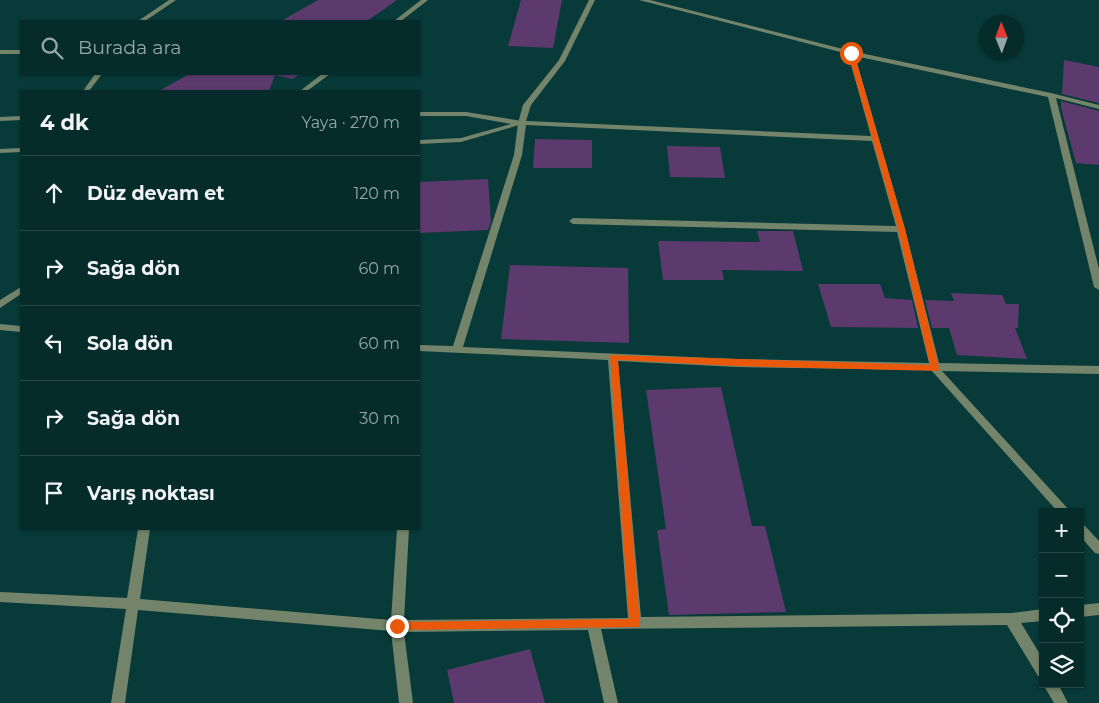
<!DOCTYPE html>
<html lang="tr">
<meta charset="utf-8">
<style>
body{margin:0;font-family:Montserrat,sans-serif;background:#133837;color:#f1f3f6}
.controls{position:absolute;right:15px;bottom:15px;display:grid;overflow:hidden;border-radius:0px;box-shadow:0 1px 4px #0004}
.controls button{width:45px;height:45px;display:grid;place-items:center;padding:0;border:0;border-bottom:1px solid #264847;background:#052c2b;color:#f1f3f6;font:25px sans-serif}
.compass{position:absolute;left:979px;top:15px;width:45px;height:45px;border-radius:50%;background:#052c2b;box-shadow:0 1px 4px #0004;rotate:359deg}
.stop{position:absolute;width:15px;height:15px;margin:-11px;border:4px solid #ea580c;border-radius:50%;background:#fff}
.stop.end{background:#ea580c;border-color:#fff;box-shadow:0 1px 5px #0008}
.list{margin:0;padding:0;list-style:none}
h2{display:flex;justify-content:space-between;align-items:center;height:65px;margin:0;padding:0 20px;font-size:21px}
h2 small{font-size:16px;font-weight:400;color:#97a7a9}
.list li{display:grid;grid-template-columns:32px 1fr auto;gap:15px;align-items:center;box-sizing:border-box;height:75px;padding:0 20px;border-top:1px solid #264847}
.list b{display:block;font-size:19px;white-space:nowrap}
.list em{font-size:16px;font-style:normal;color:#97a7a9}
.icon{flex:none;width:28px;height:28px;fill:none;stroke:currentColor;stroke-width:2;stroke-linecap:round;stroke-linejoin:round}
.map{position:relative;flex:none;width:1099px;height:703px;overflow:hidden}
.search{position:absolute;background:#052c2b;box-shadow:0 1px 4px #0004;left:20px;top:20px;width:400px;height:55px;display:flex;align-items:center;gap:12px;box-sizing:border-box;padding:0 18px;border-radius:0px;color:#97a7a9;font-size:19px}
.panel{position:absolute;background:#052c2b;box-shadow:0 1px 4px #0004;left:20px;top:90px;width:400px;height:440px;border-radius:0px}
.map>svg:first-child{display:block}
.building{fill:#5c3a6e}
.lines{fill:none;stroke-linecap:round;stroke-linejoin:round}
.minor{fill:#74846a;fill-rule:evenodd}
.tertiary{fill:#74846a;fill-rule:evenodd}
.route{fill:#ea580c}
</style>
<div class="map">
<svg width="1099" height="703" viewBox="0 0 1099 703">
<rect width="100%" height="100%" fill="#073a39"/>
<g class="building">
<path d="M318 0H397L367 21H281Z"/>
<path d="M521 0H562L553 48 508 46Z"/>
<path d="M1064 60 1099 67V103L1062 94Z"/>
<path d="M189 74H300L292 79 275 75 269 91H159Z"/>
<path d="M1061 101 1099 111V165L1076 163 1061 108Z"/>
<path d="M535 139 592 140V168H533Z"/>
<path d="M667 146 720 147 725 178 670 177Z"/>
<path d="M488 179 491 222 488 230 419 233V182Z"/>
<path d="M757 231H793L803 271 722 270 724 280H663L658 241 760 242Z"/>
<path d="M510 265 628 268 629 343 501 339Z"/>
<path d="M818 284H880L885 298 912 300 918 328 831 327Z"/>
<path d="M951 293 1002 295 1006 304H1019L1018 328H1015L1027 359 957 355 949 328H932L925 300 954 301Z"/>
<path d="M721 387 752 526H765L786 612 669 615 657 530 666 529 646 390Z"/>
<path d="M530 649 545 703H454L447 670Z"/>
</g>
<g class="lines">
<g class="minor">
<path d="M169 0H176L145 21H138Z"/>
<path d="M421 0H428L401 21H394Z"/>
<path d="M589 0H595L565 61 531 105 526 121 871 136 848 54 639 0H650L851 51 1051 93 1099 105V109L1056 98 1099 269V290L1094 287 1048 97 855 56 905 229 939 363 1099 366V374L942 371 1071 512H1058L931 370 736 367 618 361 641 617 1011 613 1043 609V621L1021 623 1043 659V678L1038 676 1007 625 601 629 618 703H604L588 630 404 632 413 703H399L391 631 138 610 125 703H111L126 609 0 602V592L127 598 138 529H150L140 599 391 620 397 529H409L404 620 628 618 608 360 419 351V345L453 346 514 155 518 123 523 105 559 60ZM526 125 872 141 896 226 573 218 569 221 573 224 897 232 929 363 736 359 463 347 522 155Z"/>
<rect x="0" y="50" width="21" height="4"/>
<path d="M95 74H102L89 91H83Z"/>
<path d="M322 74H330L307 91H300Z"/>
<path d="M21 287V294L0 308V300Z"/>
<path d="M0 324 21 326V332L0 330Z"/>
<path d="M1080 523 1084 525 1099 541V554L1095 553 1080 536Z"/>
<path d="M1099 603V615L1080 617V605Z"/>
<path d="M1043 684H1058L1068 703H1054Z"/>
</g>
<g class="tertiary">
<path d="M419 112H466L522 121 526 123 461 142 419 144V140L461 138 511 124 466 116H419Z"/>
<path d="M21 116V120L0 121V117Z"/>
<path d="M21 148V152L0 153V149Z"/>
</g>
</g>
<path class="route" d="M851 51 854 53 905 229 939 368 938 371 736 366 618 360 640 624 638 627 394 630 392 626 397 622 629 619 610 355 930 365 898 229 848 53Z"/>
</svg>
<div class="controls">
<button>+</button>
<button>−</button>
<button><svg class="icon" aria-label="locate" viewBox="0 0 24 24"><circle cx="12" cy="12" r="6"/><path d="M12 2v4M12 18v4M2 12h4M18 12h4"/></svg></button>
<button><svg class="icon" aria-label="layers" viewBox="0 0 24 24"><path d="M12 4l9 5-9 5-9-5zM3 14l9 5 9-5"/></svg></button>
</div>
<svg class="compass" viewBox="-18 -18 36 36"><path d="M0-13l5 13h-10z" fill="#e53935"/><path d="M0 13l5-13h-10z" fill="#97a7a9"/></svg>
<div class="stop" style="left:851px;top:53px"></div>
<div class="stop end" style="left:397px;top:626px"></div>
<div class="search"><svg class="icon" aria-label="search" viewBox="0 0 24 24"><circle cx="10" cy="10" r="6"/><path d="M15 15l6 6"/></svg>Burada ara</div>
<section class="panel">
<h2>4 dk<small>Yaya · 270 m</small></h2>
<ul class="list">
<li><svg class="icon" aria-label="ahead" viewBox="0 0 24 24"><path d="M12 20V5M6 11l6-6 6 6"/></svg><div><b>Düz devam et</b></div><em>120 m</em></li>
<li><svg class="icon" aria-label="right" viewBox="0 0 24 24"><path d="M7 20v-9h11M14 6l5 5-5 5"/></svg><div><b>Sağa dön</b></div><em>60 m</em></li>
<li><svg class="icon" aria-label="left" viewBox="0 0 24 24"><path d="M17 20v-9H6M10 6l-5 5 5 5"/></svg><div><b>Sola dön</b></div><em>60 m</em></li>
<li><svg class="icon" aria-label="right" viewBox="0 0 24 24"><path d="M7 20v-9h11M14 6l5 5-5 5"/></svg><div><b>Sağa dön</b></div><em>30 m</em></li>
<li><svg class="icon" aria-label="arrive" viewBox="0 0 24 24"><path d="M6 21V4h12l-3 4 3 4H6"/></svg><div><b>Varış noktası</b></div></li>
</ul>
</section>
</div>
